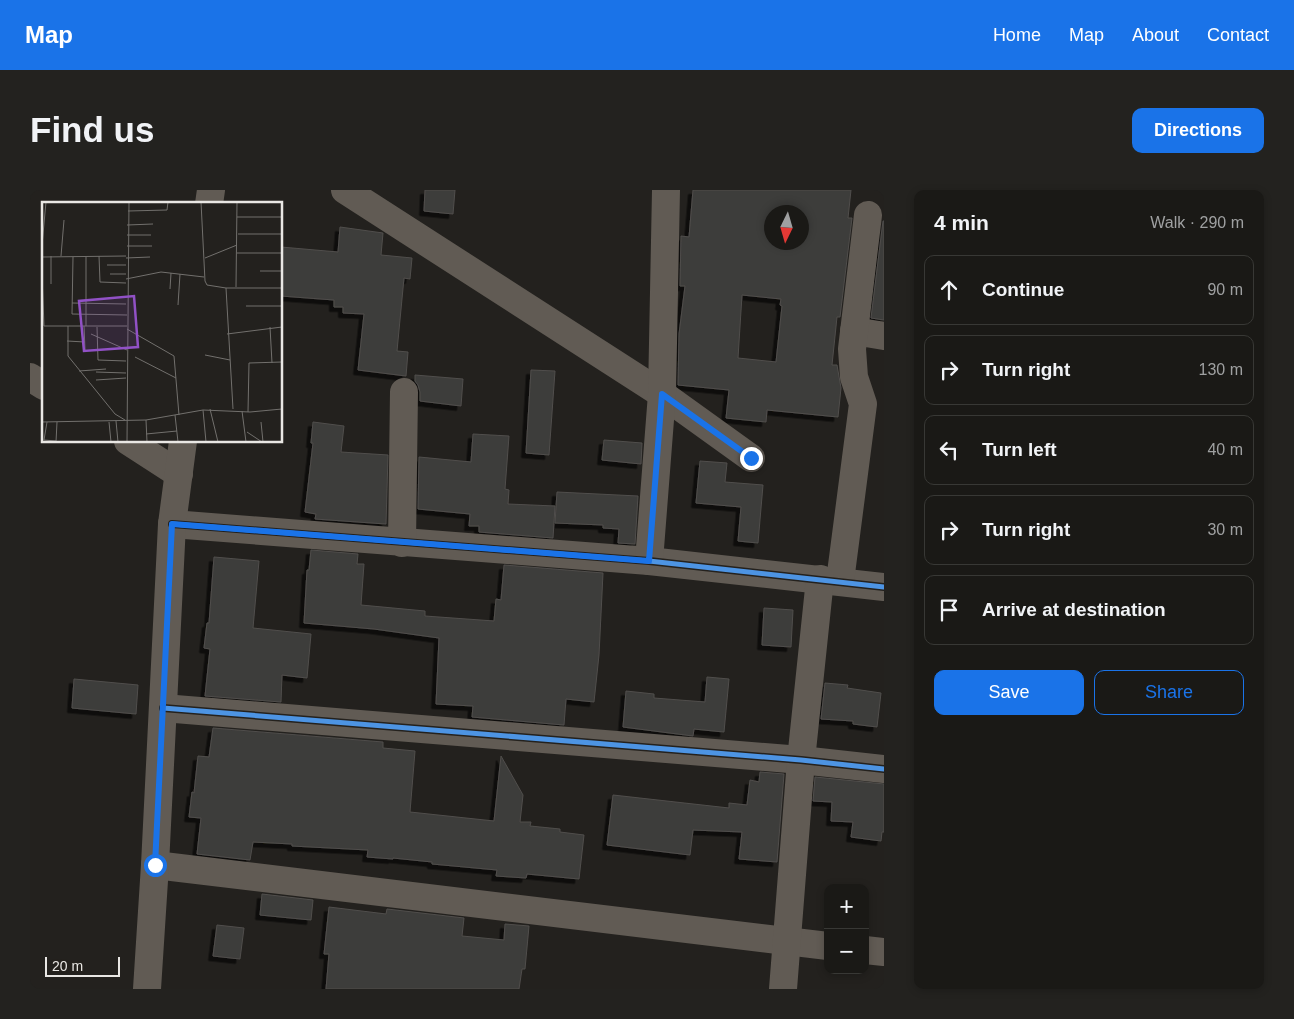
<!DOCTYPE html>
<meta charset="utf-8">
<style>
body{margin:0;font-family:Helvetica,sans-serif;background:#23221f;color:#f1f3f6}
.controls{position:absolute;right:15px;bottom:15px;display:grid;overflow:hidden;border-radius:10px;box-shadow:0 2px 8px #0003}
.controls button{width:45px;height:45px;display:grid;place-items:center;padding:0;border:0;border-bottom:1px solid #383835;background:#1a1916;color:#f1f3f6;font:25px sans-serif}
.compass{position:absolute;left:734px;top:15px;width:45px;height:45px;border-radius:50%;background:#1a1916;box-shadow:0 2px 8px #0003;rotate:185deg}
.scale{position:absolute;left:15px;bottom:12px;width:75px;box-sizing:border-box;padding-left:5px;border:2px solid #e9e7e4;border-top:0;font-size:14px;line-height:18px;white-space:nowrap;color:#e9e7e4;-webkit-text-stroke:4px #24211d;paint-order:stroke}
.stop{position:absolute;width:15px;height:15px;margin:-11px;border:4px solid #1a73e8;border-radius:50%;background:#fff}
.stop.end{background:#1a73e8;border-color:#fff;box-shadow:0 1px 5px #0008}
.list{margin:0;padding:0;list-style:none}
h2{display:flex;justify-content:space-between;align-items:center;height:65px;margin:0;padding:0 20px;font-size:21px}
h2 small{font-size:16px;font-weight:400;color:#9fa0a1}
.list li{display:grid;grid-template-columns:32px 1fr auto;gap:15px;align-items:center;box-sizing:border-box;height:70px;margin:0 10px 10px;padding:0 10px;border:1px solid #383835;border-radius:10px}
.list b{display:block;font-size:19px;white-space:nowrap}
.list em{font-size:16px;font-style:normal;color:#9fa0a1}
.actions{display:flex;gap:10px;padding:15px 20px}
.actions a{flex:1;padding:11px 0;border:1px solid #1a73e8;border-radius:10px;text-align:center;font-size:18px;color:#1a73e8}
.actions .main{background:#1a73e8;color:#fff}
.icon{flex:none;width:28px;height:28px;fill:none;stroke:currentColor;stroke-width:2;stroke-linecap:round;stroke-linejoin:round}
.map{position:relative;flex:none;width:854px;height:799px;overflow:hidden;border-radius:10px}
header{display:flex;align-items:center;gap:30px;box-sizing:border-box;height:70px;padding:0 25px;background:#1a73e8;color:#fff}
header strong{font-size:24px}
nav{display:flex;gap:28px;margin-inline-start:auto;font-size:18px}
.intro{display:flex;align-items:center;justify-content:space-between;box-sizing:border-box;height:120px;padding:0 30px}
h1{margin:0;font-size:35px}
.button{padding:12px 22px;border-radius:10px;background:#1a73e8;color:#fff;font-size:18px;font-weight:700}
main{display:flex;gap:30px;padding:0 30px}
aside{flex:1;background:#1a1916;border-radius:10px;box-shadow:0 2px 8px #0003}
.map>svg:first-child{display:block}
.building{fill:#3d3c3a;stroke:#504e4c;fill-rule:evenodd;filter:url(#shadow)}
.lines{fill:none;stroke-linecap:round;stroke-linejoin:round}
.minor{stroke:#615b54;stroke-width:28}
.cycleway-casing{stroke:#24211d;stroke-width:8}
.cycleway{stroke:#4d94e3;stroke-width:5}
.route{stroke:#1a73e8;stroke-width:6}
.inset-road{fill:none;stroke:#72706d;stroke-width:1}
.view{fill:#9151c6;fill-opacity:0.15;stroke:#9151c6;stroke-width:2.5}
.inset-edge{fill:none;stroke:#e9e7e4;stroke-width:2.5}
</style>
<header>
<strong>Map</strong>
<nav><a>Home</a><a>Map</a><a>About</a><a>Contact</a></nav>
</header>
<div class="intro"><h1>Find us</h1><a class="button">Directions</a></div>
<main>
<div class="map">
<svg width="854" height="799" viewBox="0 0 854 799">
<defs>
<filter id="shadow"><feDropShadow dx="-4.5" dy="4.5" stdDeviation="0" flood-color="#0009"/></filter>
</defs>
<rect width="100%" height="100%" fill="#23211e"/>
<g class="building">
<path d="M395 0H425L423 24 394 21Z"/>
<path d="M663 0H821L818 28H822L810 127H807L802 175H807L811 198 808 227 737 220 736 232 696 228 699 200 648 195 649 144 655 96H650L651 46 659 47ZM742 22H772V52H742ZM712 105 751 109 750 115 752 116 746 172 708 168Z"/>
<path d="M853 31H854V130L841 128Z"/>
<path d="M310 37 353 43 351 65 382 68 380 89 374 88 367 161 378 162 376 186 328 180 334 124 313 123V117H304V110L251 106V57L308 62Z"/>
<path d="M501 180 525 181 519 265 496 263Z"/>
<path d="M385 185 433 189 431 216 390 211V202L388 195 385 191Z"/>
<path d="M283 232 314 236 311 262 358 265 356 334 285 329 286 324 275 322 283 253H281Z"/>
<path d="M443 244 479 246 475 299 479 300 478 314 525 316 523 348 449 342V336H439L440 324 388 319 389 267 441 272Z"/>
<path d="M574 250 612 253 611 274 572 270Z"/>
<path d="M670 271 697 273 695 292 733 295 728 353 708 351 711 317 666 313Z"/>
<path d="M527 302 608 306 605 354 588 353 589 339 573 338V335L525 333Z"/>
<path d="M281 360 328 364 327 374H334L331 415 395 421V426L464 431 466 409 471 410 474 375 573 383 569 465 564 512 536 509 534 535 442 527 443 516 406 514 409 448 344 439 274 433 277 380H279Z"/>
<path d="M184 367 229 371 223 438 281 444 277 488 252 485 251 512 175 506 180 459 174 458 177 433H179Z"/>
<path d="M734 418 763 420 761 457 732 455Z"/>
<path d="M677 487 699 489 694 542 664 539 663 546 593 537 596 501 624 504V508L675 512Z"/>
<path d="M44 489 108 495 106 524 42 518Z"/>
<path d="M795 493 818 495 817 498 851 503 847 537 823 534V531L791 529Z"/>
<path d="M183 538 353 552V558L385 561 380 622 464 631 471 566 493 605 490 632H501L500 636 530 639V642L554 645 549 689 497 684 496 688 466 686 467 680 402 674V672L363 668V669L337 667 338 660 262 656V654L223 652 220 670 167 664 171 628 159 627 162 602 164 603 168 566 179 567Z"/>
<path d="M730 582 754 584 747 672 709 669 712 642 663 640 660 665 577 655 583 605 699 618V613L717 615 720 590 729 592Z"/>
<path d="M785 587 854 594V642H852L851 651 821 647 823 632 801 631 802 612 783 611Z"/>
<path d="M232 704 283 710 281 730 230 725Z"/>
<path d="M299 717 356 724 357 719 434 728 432 746 474 750 475 734 499 736 495 779H492L489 799H296L299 764H294Z"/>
<path d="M187 735 214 738 210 769 183 766Z"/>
</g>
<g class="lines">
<g class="minor">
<path d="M315 0 632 204 721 268"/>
<path d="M179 14 181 0"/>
<path d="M824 141 854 146"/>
<path d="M0 187 14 196"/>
<path d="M98 251 149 284"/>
<path d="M142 334 619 371 854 397"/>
<path d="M372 353 374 202"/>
<path d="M619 371 632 204 636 0"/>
<path d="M810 391 833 214 824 187 822 159 838 25"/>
<path d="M133 518 771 570 854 579"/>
<path d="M125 675 798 756"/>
<path d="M835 760 854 762"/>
<path d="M117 799 125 675 142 334 153 251"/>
<path d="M753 799 771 570 790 389"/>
</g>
<g class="cycleway-casing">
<g id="cycleway">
<path d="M142 334 619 371 854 397"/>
<path d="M133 518 771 570 854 579"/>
</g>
</g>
<use href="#cycleway" class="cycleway"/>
</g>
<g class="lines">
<path class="route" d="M125 675 142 334 619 371 632 204 721 268"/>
</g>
<g transform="translate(12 12)">
<rect width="240" height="240" fill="#23211e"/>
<path class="inset-road" d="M159 0 163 79 165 83 184 86 191 207M86 9 125 8 126 0M195 15H240M85 23 111 22M196 32H240M85 33H109M0 43 4 0M85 44H110M195 51H240M9 54V82M19 54 22 18M57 54 58 80 84 81M0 55 84 54M31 55 30 112 85 113M84 56 108 55M163 56 195 43M65 63H84M218 69H240M68 72H84M0 74 2 124H85M84 77 119 70 162 75M194 85 195 0M184 86H240M128 87 129 71M30 101 84 102M136 103 138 72M204 104H240M26 124V154L73 212 83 218M42 124 43 148M44 124V55M55 125 56 158 84 159M228 125 230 161M85 127 132 154 137 213M49 132 85 148M185 132 240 125M25 139 43 140M163 153 188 158M93 155 134 176M37 169 64 167M54 170 84 171M54 178 84 176M168 207 176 240M161 208 164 240M200 209 204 240M206 210 207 161 240 160M133 213 136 240M104 218 105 240M74 219 76 240M0 220 104 218 161 208 208 210 240 207M5 220 2 238 14 239M67 220 69 240M219 220 221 240M205 230 220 240M104 232 135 229M14 240 15 220M85 240 87 0"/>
<path class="view" d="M92 94 96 145 42 149 37 99Z"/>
<rect width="240" height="240" class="inset-edge"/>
</g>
</svg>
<div class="controls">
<button>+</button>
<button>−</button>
</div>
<svg class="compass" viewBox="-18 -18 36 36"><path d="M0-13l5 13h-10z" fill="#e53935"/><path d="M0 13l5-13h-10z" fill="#9fa0a1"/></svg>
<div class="scale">20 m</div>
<div class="stop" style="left:125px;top:675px"></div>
<div class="stop end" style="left:721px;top:268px"></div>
</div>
<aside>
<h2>4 min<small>Walk · 290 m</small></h2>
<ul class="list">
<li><svg class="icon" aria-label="ahead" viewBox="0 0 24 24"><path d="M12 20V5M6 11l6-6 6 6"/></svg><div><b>Continue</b></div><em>90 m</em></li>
<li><svg class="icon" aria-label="right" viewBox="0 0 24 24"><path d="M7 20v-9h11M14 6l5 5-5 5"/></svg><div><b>Turn right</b></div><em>130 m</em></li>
<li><svg class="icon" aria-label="left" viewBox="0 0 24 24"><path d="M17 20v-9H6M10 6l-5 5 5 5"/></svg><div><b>Turn left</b></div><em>40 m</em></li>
<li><svg class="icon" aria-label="right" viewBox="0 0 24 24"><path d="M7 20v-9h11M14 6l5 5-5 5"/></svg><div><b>Turn right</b></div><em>30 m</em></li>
<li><svg class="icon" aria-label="arrive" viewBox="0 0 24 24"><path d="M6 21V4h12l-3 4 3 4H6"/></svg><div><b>Arrive at destination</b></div></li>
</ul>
<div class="actions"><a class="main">Save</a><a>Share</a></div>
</aside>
</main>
